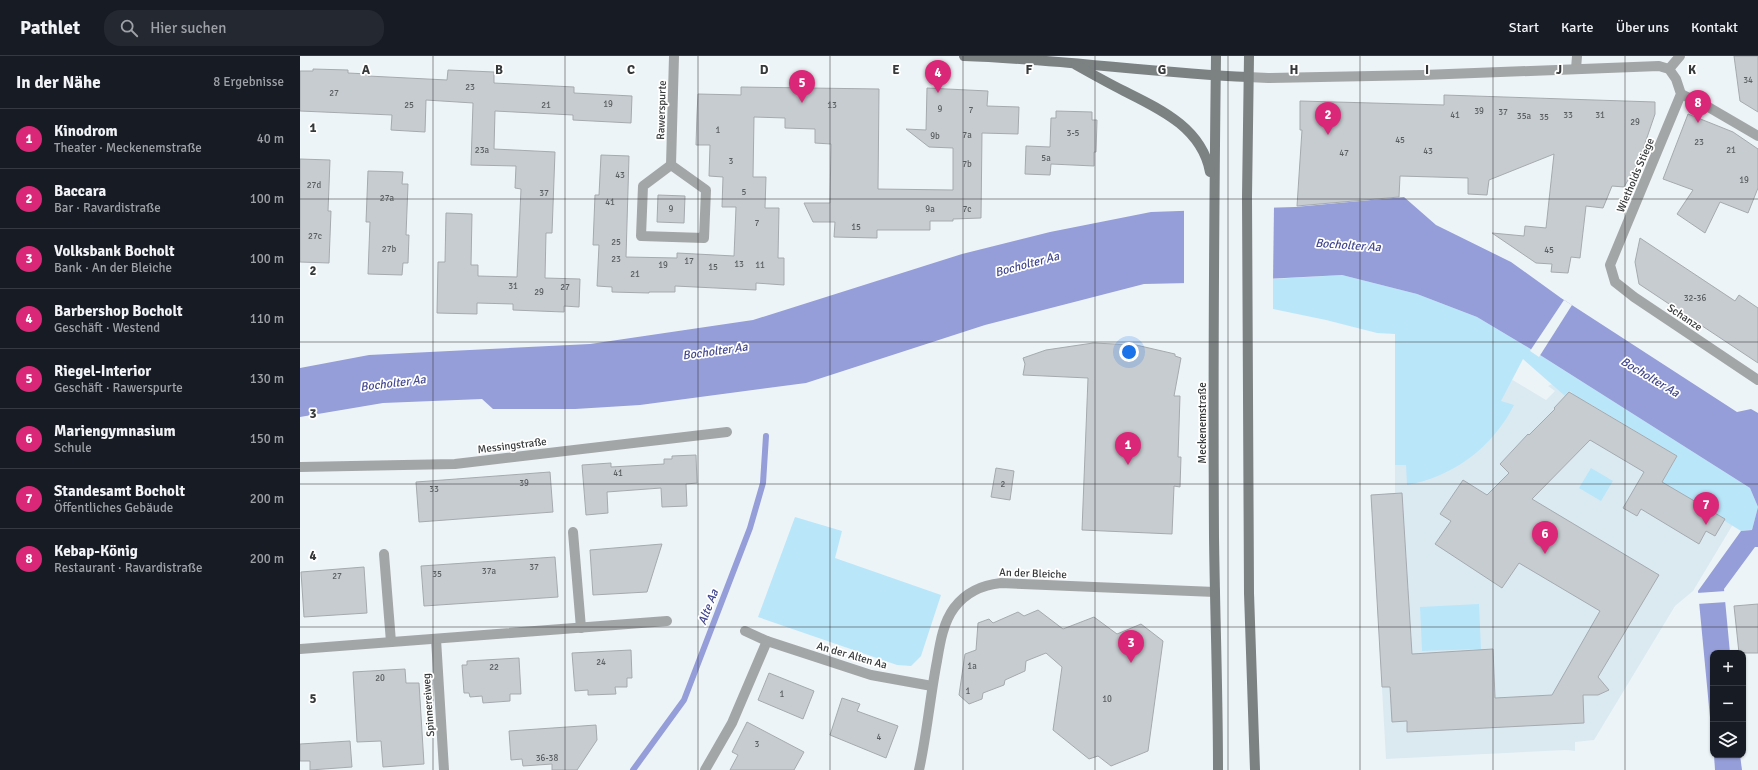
<!DOCTYPE html>
<html lang="de">
<meta charset="utf-8">
<style>
body{margin:0;font-family:Signika,sans-serif;background:#242831;color:#f1f3f6}
.controls{position:absolute;right:12px;bottom:12px;display:grid;overflow:hidden;border-radius:8px;box-shadow:0 1px 3px #0004}
.controls button{width:36px;height:36px;display:grid;place-items:center;padding:0;border:0;border-bottom:1px solid #363941;background:#171b24;color:#f1f3f6;font:20px sans-serif}
.you{position:absolute;left:829px;top:296px;width:14px;height:14px;margin:-10px;border:3px solid #fff;border-radius:50%;background:#1a73e8;box-shadow:0 0 0 6px #1a73e833}
.badge{display:grid;place-items:center;width:26px;height:26px;border-radius:50%;background:#db2777;color:#fff;font-size:13px;font-weight:700}
.pin{position:absolute;translate:-50% -33px;filter:drop-shadow(0 1px 2px #0008)}
.pin::after{content:'';position:absolute;top:21px;width:14px;height:12px;background:inherit;clip-path:polygon(0 0,100% 0,50% 100%)}
.list{margin:0;padding:0;list-style:none}
h2{display:flex;justify-content:space-between;align-items:center;height:52px;margin:0;padding:0 16px;font-size:17px}
h2 small{font-size:13px;font-weight:400;color:#9ea1a6}
.list li{display:grid;grid-template-columns:26px 1fr auto;gap:12px;align-items:center;box-sizing:border-box;height:60px;padding:0 16px;border-top:1px solid #363941}
.list b{display:block;font-size:15px;white-space:nowrap}
.list p{margin:0;font-size:13px;white-space:nowrap;color:#9ea1a6}
.list em{font-size:13px;font-style:normal;color:#9ea1a6}
.icon{flex:none;width:22px;height:22px;fill:none;stroke:currentColor;stroke-width:2;stroke-linecap:round;stroke-linejoin:round}
.map{position:relative;flex:none;width:1458px;height:714px;overflow:hidden}
header{display:flex;align-items:center;gap:24px;box-sizing:border-box;height:56px;padding:0 20px;background:#171b24;border-bottom:1px solid #363941}
header strong{font-size:19px}
nav{display:flex;gap:22px;margin-inline-start:auto;font-size:14px}
.search{width:280px;height:36px;background:#242831;display:flex;align-items:center;gap:10px;box-sizing:border-box;padding:0 14px;border-radius:16px;color:#9ea1a6;font-size:15px}
main{display:flex}
aside{flex:1;background:#171b24}
.map>svg:first-child{display:block}
.built{fill:#dbeaf1}
.green{fill:#bae6fa}
.water{fill:#959ed8}
.pier{fill:#edf4f7}
.lines{fill:none;stroke-linecap:round;stroke-linejoin:round}
.stream{stroke:#959ed8;stroke-width:6}
.building{fill:#c7ccd1;stroke:#a5aaaf}
.pedestrian{stroke:#a3a6a6;stroke-width:10}
.minor{stroke:#a3a6a6;stroke-width:10}
.secondary{stroke:#7c8182;stroke-width:10}
.grid{fill:none;stroke:#36393a;stroke-width:1;stroke-opacity:0.55}
.labels{text-anchor:middle;stroke-width:3.5;stroke-linejoin:round;paint-order:stroke}
.number-label{font-size:9px;fill:#5a5e60}
.street-label{font-size:11px;fill:#36393a;stroke:#fff}
.water-label{font-size:12px;font-style:italic;fill:#43488f;stroke:#fff}
.grid-label{font-size:13px;text-anchor:middle;font-weight:bold;fill:#36393a;stroke:#fff;stroke-width:3.5;stroke-linejoin:round;paint-order:stroke}
</style>
<header>
<strong>Pathlet</strong>
<div class="search"><svg class="icon" aria-label="search" viewBox="0 0 24 24"><circle cx="10" cy="10" r="6"/><path d="M15 15l6 6"/></svg>Hier suchen</div>
<nav><a>Start</a><a>Karte</a><a>Über uns</a><a>Kontakt</a></nav>
</header>
<main>
<aside>
<h2>In der Nähe<small>8 Ergebnisse</small></h2>
<ul class="list">
<li><span class="badge">1</span><div><b>Kinodrom</b><p>Theater · Meckenemstraße</p></div><em>40 m</em></li>
<li><span class="badge">2</span><div><b>Baccara</b><p>Bar · Ravardistraße</p></div><em>100 m</em></li>
<li><span class="badge">3</span><div><b>Volksbank Bocholt</b><p>Bank · An der Bleiche</p></div><em>100 m</em></li>
<li><span class="badge">4</span><div><b>Barbershop Bocholt</b><p>Geschäft · Westend</p></div><em>110 m</em></li>
<li><span class="badge">5</span><div><b>Riegel-Interior</b><p>Geschäft · Rawerspurte</p></div><em>130 m</em></li>
<li><span class="badge">6</span><div><b>Mariengymnasium</b><p>Schule</p></div><em>150 m</em></li>
<li><span class="badge">7</span><div><b>Standesamt Bocholt</b><p>Öffentliches Gebäude</p></div><em>200 m</em></li>
<li><span class="badge">8</span><div><b>Kebap-König</b><p>Restaurant · Ravardistraße</p></div><em>200 m</em></li>
</ul>
</aside>
<div class="map">
<svg width="1458" height="714" viewBox="0 0 1458 714">
<rect width="100%" height="100%" fill="#edf4f7"/>
<path class="built" d="M1095 278 1211 323 1246 344 1255 335 1248 330 1259 325 1272 333 1284 347 1285 345 1377 400 1438 460 1393 535 1375 550 1294 684 1275 686V695L1266 694 1086 703 1071 439 1095 437Z"/>
<g class="green">
<path d="M1042 219 1117 238 1177 261 1229 292 1450 432 1458 451 1452 474 1441 475 1362 426 1377 400 1285 345 1283 347 1270 335 1265 340 1223 303 1201 345 1214 349C1193 391 1153 421 1107 429L1106 409H1095V278L1077 277 1026 264 973 253V223Z"/>
<path d="M1291 412 1313 425 1301 445 1279 432Z"/>
<path d="M495 461 542 475 535 502 641 539 621 600 611 610 597 609 458 561Z"/>
<path d="M1179 548 1181 593 1122 595 1120 551Z"/>
</g>
<g class="water">
<path d="M1104 141 1136 169 1211 206 1261 242 1437 356 1451 353 1458 357V491H1455L1424 533 1430 597H1413V693L1398 535 1441 475 1452 474 1458 451 1450 432 1229 292 1177 261 1117 238 1042 219 889 227 844 228 685 269 506 327 340 349 275 353H193L182 343 83 347 0 361V312L69 299 290 288 453 264 662 198 750 176 851 156 995 151Z"/>
<path d="M1414 699H1440L1442 714H1415Z"/>
</g>
<g class="pier">
<path d="M974 150 973 225 884 229V153Z"/>
<path d="M1264 244 1272 249 1239 301 1230 295Z"/>
<path d="M1426 535 1427 546 1397 548V537Z"/>
</g>
<g class="lines">
<path class="stream" d="M333 714 384 644 450 472 463 427 466 380"/>
</g>
<g class="building">
<path d="M1434 0H1458V56L1440 45Z"/>
<path d="M13 13 48 14V17L68 18V20L147 24 148 14 194 16V27L274 31V37L332 40 331 67 273 64V59L195 55 194 93 255 96 252 177H246L245 222 280 223 279 251 264 250V256L238 255 213 254V248L177 247V258L137 257 138 206H145L146 157 172 158 171 209H178V220L217 221 221 133 215 132 216 110 171 109 173 47 126 44 125 76 91 74 92 59 0 55V15H13Z"/>
<path d="M441 31 579 33 578 133 653 134V92L629 91 606 73 626 74 627 32 688 35 687 50 719 51 718 78 682 77 681 162 653 163V165H630V174H577V182L534 181 535 166H513L504 147H530L531 88 515 87V73L485 72V62L454 61 453 121H466L465 152H479L478 202H484V229L456 227V234L375 230V236H349V237L312 236V231L297 230 299 189H293L295 139H299L301 99 329 100 326 201 377 202V197L434 200 436 151H422L423 121 409 120 410 89H396L397 58 398 38 441 39Z"/>
<path d="M1144 39 1355 46V58L1339 105 1324 131 1312 130 1303 152 1286 150 1280 202 1271 201 1268 217 1251 216 1252 208 1236 207 1192 177 1224 180 1225 170 1246 172 1254 98 1189 124 1187 139 1168 138V122L1100 120 1099 141 997 150 1002 74H1000V45L1144 49Z"/>
<path d="M756 55 792 56V64H797L796 96H794V110L751 108 750 119 725 118 726 90 750 91 751 62H756Z"/>
<path d="M1388 58 1433 76 1458 93V132L1448 157 1420 146 1405 177 1377 158 1393 134 1363 123Z"/>
<path d="M0 103 30 104 28 155H31L29 207 0 206Z"/>
<path d="M68 115 103 116 102 128H108L106 179H109L108 207H103L102 219 68 218 70 166H66Z"/>
<path d="M358 139 385 140 384 167 357 166Z"/>
<path d="M1340 182 1435 245 1439 239 1458 252V307L1339 228 1335 206Z"/>
<path d="M793 287 836 289 875 298V300L881 302 874 340H880L878 401H881L880 431 874 430 872 478 782 474 788 322 723 319 725 308 723 302 746 294Z"/>
<path d="M1269 336 1377 400 1362 426 1425 463 1415 480 1406 475 1399 488 1341 453 1337 460 1323 452 1344 416 1290 384 1232 443 1359 519 1298 621 1309 634 1298 639H1283L1284 667 1107 676V665L1092 666 1090 631H1082L1071 439 1102 437 1112 598 1193 593 1195 642 1252 639 1300 555 1219 507 1202 532 1135 488 1151 465 1140 458 1163 424 1187 439 1209 417 1200 408 1228 378 1229 379 1255 353 1254 352Z"/>
<path d="M396 399 397 427 386 428 387 450 362 451 361 432 307 436 308 457 286 459 282 409 311 407V411L364 408V403H372V400Z"/>
<path d="M696 412 714 415 710 444 691 441Z"/>
<path d="M250 416 253 456 119 466 116 426Z"/>
<path d="M362 488 347 536 293 539 290 494Z"/>
<path d="M255 501 258 541 124 550 121 510Z"/>
<path d="M64 511 67 557 4 561 1 516Z"/>
<path d="M1458 548V597H1439L1434 550Z"/>
<path d="M738 554 763 573 794 561 817 578 841 568 863 585 848 695 811 710 798 700 789 703 753 674 762 611 746 597 726 605 725 615 705 624 704 629 683 637 682 643 669 648 659 639 665 598 676 594 678 567 689 563 693 567 718 556 724 560Z"/>
<path d="M331 594 332 622H327V631H315L316 638 288 639V634L275 635 272 597Z"/>
<path d="M219 602 221 638H210V645L183 647 182 640 170 641 169 637H164L162 609H167V605Z"/>
<path d="M105 613 106 627H119L124 708 83 711 81 685 57 686 53 616Z"/>
<path d="M469 617 514 635 503 663 458 644Z"/>
<path d="M542 642 560 648 557 655 598 670 586 702 530 679Z"/>
<path d="M447 666 504 696 494 714H430L438 699 432 696Z"/>
<path d="M296 669 297 684 277 714H252V708L223 710 222 703 211 704 209 675Z"/>
<path d="M50 685 52 711 10 714V705H0V688Z"/>
</g>
<g class="lines">
<path class="pedestrian" d="M1381 38 1410 52 1458 80"/>
<g class="minor">
<path d="M1276 13 1277 0"/>
<path d="M1369 13 1380 0"/>
<path d="M948 21 968 22 1123 19 1359 10 1369 13 1376 23 1381 38 1310 209 1315 226 1334 241 1458 324"/>
<path d="M371 109 406 134 404 182 341 180 343 130Z"/>
<path d="M371 109 374 0"/>
<path d="M0 411 155 408 427 376"/>
<path d="M273 476 281 572"/>
<path d="M84 498 91 586"/>
<path d="M445 575 467 585 571 619 632 630"/>
<path d="M136 583 144 714"/>
<path d="M0 593 367 565"/>
<path d="M405 714 432 667 467 585"/>
<path d="M619 714C627 678 630 641 637 605 640 587 643 567 654 552 666 536 681 529 701 527L915 536"/>
</g>
<g class="secondary">
<path d="M664 0C759 3 853 17 948 21"/>
<path d="M916 0C914 160 913 321 914 481 915 559 918 636 918 714"/>
<path d="M949 0 947 141 949 537 955 714"/>
<path d="M776 9C792 18 808 27 824 35 860 53 902 72 910 116"/>
</g>
</g>
<path class="grid" d="M133 0V714M265 0V714M398 0V714M530 0V714M663 0V714M795 0V714M928 0V714M1060 0V714M1193 0V714M1325 0V714M0 143H1458M0 286H1458M0 428H1458M0 571H1458"/>
<g class="labels">
<g class="number-label">
<text x="1448" y="27">34</text>
<text x="170" y="34">23</text>
<text x="34" y="40">27</text>
<text x="308" y="51">19</text>
<text x="109" y="52">25</text>
<text x="246" y="52">21</text>
<text x="532" y="52">13</text>
<text x="640" y="56">9</text>
<text x="671" y="57">7</text>
<text x="1179" y="58">39</text>
<text x="1203" y="59">37</text>
<text x="1155" y="62">41</text>
<text x="1268" y="62">33</text>
<text x="1300" y="62">31</text>
<text x="1224" y="63">35a</text>
<text x="1244" y="64">35</text>
<text x="1335" y="69">29</text>
<text x="418" y="77">1</text>
<text x="773" y="80">3-5</text>
<text x="667" y="82">7a</text>
<text x="635" y="83">9b</text>
<text x="1100" y="87">45</text>
<text x="1399" y="89">23</text>
<text x="182" y="97">23a</text>
<text x="1431" y="97">21</text>
<text x="1128" y="98">43</text>
<text x="1044" y="100">47</text>
<text x="746" y="105">5a</text>
<text x="431" y="108">3</text>
<text x="667" y="111">7b</text>
<text x="320" y="122">43</text>
<text x="1444" y="127">19</text>
<text x="14" y="132">27d</text>
<text x="444" y="139">5</text>
<text x="244" y="140">37</text>
<text x="87" y="145">27a</text>
<text x="310" y="149">41</text>
<text x="371" y="156">9</text>
<text x="630" y="156">9a</text>
<text x="667" y="156">7c</text>
<text x="457" y="170">7</text>
<text x="556" y="174">15</text>
<text x="15" y="183">27c</text>
<text x="316" y="189">25</text>
<text x="89" y="196">27b</text>
<text x="1249" y="197">45</text>
<text x="316" y="206">23</text>
<text x="389" y="208">17</text>
<text x="439" y="211">13</text>
<text x="363" y="212">19</text>
<text x="460" y="212">11</text>
<text x="413" y="214">15</text>
<text x="335" y="221">21</text>
<text x="213" y="233">31</text>
<text x="265" y="234">27</text>
<text x="239" y="239">29</text>
<text x="1395" y="245">32-36</text>
<text x="318" y="420">41</text>
<text x="224" y="430">39</text>
<text x="703" y="431">2</text>
<text x="134" y="436">33</text>
<text x="234" y="514">37</text>
<text x="189" y="518">37a</text>
<text x="137" y="521">35</text>
<text x="37" y="523">27</text>
<text x="301" y="609">24</text>
<text x="672" y="613">1a</text>
<text x="194" y="614">22</text>
<text x="80" y="625">20</text>
<text x="668" y="638">1</text>
<text x="482" y="641">1</text>
<text x="807" y="646">10</text>
<text x="579" y="684">4</text>
<text x="457" y="691">3</text>
<text x="247" y="705">36-38</text>
</g>
<g class="street-label">
<text transform="translate(361 54) rotate(-88)" y="4">Rawerspurte</text>
<text transform="translate(1335 119) rotate(-67)" y="4">Wietholds Stiege</text>
<text transform="translate(1385 261) rotate(34)" y="4">Schanze</text>
<text transform="translate(902 367) rotate(-90)" y="4">Meckenemstraße</text>
<text transform="translate(212 389) rotate(-7)" y="4">Messingstraße</text>
<text transform="translate(733 517) rotate(2)" y="4">An der Bleiche</text>
<text transform="translate(552 599) rotate(16)" y="4">An der Alten Aa</text>
<text transform="translate(128 649) rotate(-94)" y="4">Spinnereiweg</text>
</g>
<g class="water-label">
<text transform="translate(1048 189) rotate(4)" y="4">Bocholter Aa</text>
<text transform="translate(727 208) rotate(-15)" y="4">Bocholter Aa</text>
<text transform="translate(415 295) rotate(-8)" y="4">Bocholter Aa</text>
<text transform="translate(1350 321) rotate(31)" y="4">Bocholter Aa</text>
<text transform="translate(93 327) rotate(-7)" y="4">Bocholter Aa</text>
<text transform="translate(408 551) rotate(-69)" y="4">Alte Aa</text>
</g>
</g>
<g class="grid-label">
<text x="66" y="18">A</text>
<text x="199" y="18">B</text>
<text x="331" y="18">C</text>
<text x="464" y="18">D</text>
<text x="596" y="18">E</text>
<text x="729" y="18">F</text>
<text x="862" y="18">G</text>
<text x="994" y="18">H</text>
<text x="1127" y="18">I</text>
<text x="1259" y="18">J</text>
<text x="1392" y="18">K</text>
<text x="13" y="76">1</text>
<text x="13" y="219">2</text>
<text x="13" y="362">3</text>
<text x="13" y="504">4</text>
<text x="13" y="647">5</text>
</g>
</svg>
<div class="controls">
<button>+</button>
<button>−</button>
<button><svg class="icon" aria-label="layers" viewBox="0 0 24 24"><path d="M12 4l9 5-9 5-9-5zM3 14l9 5 9-5"/></svg></button>
</div>
<div class="you"></div>
<div class="pin badge" style="left:828px;top:409px">1</div>
<div class="pin badge" style="left:1028px;top:79px">2</div>
<div class="pin badge" style="left:831px;top:607px">3</div>
<div class="pin badge" style="left:638px;top:37px">4</div>
<div class="pin badge" style="left:502px;top:47px">5</div>
<div class="pin badge" style="left:1245px;top:498px">6</div>
<div class="pin badge" style="left:1406px;top:469px">7</div>
<div class="pin badge" style="left:1398px;top:67px">8</div>
</div>
</main>
